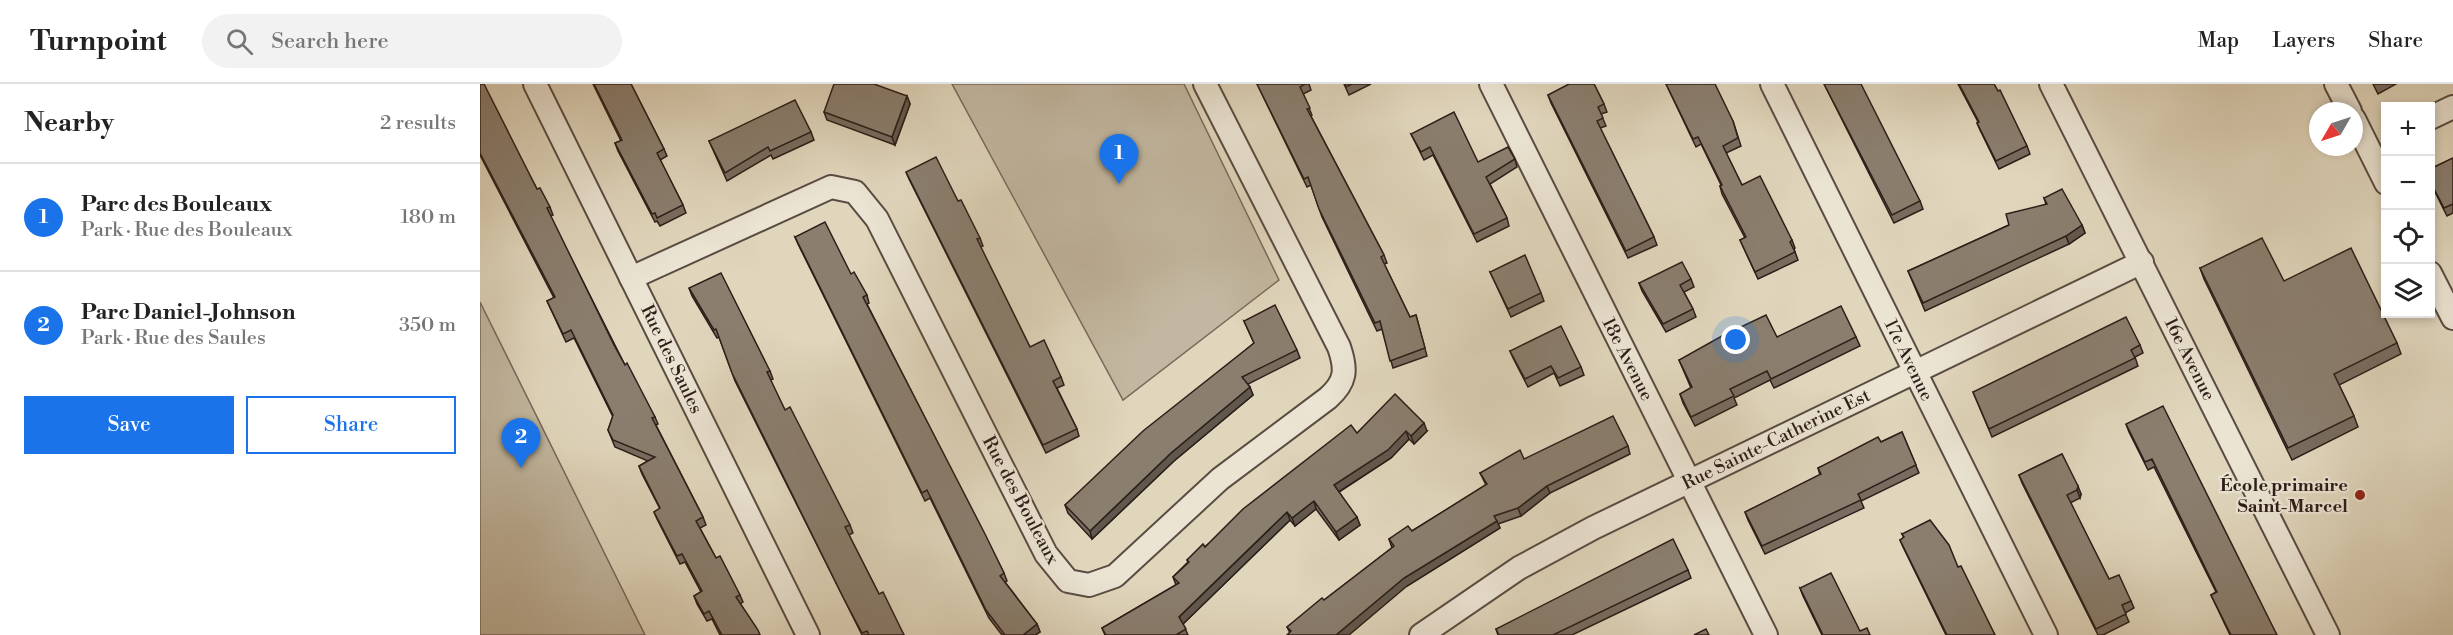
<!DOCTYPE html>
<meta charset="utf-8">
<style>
body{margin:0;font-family:"Libre Bodoni",serif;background:#f2f2f2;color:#222}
.controls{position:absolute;right:18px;top:18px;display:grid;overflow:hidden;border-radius:0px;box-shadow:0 3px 9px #0003}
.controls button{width:54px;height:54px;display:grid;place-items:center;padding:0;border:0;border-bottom:2px solid #e0e0e0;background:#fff;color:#222;font:30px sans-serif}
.compass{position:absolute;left:1829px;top:18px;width:54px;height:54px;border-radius:50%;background:#fff;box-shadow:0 3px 9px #0003;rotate:231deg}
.you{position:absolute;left:1256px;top:256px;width:21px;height:21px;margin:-15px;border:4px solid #fff;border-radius:50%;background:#1a73e8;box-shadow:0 0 0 9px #1a73e833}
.badge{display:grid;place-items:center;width:39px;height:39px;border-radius:50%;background:#1a73e8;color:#fff;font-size:20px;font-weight:700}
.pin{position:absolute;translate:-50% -50px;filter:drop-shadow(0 2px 3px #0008)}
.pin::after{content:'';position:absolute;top:32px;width:21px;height:18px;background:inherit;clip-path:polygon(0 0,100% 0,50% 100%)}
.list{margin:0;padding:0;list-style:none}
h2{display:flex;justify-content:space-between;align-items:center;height:78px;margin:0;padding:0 24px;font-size:26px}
h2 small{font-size:20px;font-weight:400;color:#767676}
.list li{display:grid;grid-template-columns:39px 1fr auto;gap:18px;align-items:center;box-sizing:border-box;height:108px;padding:0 24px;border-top:2px solid #e0e0e0}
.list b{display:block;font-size:22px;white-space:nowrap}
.list p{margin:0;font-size:20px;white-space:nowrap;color:#767676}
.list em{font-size:20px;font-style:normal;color:#767676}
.actions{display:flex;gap:12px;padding:18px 24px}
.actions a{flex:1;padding:14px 0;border:2px solid #1a73e8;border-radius:0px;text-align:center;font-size:21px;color:#1a73e8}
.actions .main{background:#1a73e8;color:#fff}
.icon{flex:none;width:33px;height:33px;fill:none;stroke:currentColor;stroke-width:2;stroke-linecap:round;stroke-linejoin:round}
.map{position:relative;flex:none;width:1973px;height:551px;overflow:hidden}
header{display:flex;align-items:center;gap:36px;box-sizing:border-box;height:84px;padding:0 30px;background:#fff;border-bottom:2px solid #e0e0e0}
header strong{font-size:28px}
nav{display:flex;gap:33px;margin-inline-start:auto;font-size:21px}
.search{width:420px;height:54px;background:#f2f2f2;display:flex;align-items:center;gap:15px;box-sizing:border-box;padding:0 21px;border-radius:33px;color:#767676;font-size:22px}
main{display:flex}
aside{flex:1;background:#fff}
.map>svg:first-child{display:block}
.green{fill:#c2b7a0;stroke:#786a5c;stroke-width:1.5}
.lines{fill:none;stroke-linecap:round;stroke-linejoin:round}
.minor-casing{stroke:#5a4c42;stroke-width:26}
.minor{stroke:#ebe4d3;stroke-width:22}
.wall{fill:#776c5f;stroke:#2d1e19;stroke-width:1.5}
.shaded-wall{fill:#61584d;stroke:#2d1e19;stroke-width:1.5}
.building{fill:#8a7e6e;stroke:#2d1e19;stroke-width:1.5}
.poi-dot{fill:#8f2418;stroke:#ebe4d3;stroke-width:2}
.labels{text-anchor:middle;stroke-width:4.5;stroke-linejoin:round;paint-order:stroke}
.street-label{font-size:18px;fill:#2d1e19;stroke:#ebe4d3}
.poi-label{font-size:18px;font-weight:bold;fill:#2d1e19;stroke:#ebe4d3;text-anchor:end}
</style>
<header>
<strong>Turnpoint</strong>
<div class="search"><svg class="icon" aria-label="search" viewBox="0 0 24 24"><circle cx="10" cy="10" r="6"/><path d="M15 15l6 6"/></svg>Search here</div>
<nav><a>Map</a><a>Layers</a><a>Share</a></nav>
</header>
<main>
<aside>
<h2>Nearby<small>2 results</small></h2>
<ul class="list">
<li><span class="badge">1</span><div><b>Parc des Bouleaux</b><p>Park · Rue des Bouleaux</p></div><em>180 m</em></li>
<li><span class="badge">2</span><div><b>Parc Daniel-Johnson</b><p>Park · Rue des Saules</p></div><em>350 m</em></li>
</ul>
<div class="actions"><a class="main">Save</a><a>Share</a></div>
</aside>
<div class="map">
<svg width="1973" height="551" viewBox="0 0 1973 551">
<rect width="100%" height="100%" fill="#e0d6bc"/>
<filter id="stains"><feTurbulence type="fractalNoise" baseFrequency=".00333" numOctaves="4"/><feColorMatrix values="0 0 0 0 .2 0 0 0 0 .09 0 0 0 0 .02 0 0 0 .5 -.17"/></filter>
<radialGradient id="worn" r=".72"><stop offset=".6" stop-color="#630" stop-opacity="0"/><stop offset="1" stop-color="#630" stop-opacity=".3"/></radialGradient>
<g class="green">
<path d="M472 0H704L799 196 643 316Z"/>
<path d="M0 218 165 551H0Z"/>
</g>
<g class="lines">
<g class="minor-casing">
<g id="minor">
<path d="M55 0 328 551"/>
<path d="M1011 0 1286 551"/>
<path d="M1292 0 1566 551"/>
<path d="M1571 0 1848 551"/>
<path d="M1856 0 1870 27"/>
<path d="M1950 34 1973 23"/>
<path d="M1874 35 1906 99"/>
<path d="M1950 189 1973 234"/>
<path d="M151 194 351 103 375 108 397 135 566 470 588 497 609 501 635 492 740 395 848 314C866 298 867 286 859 263L725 0"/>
<path d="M941 551 1039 484 1113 444 1662 178"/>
</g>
</g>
<use href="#minor" class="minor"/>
</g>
<g class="wall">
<path d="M0 0 57 105 70 123 73 131 70 132 145 281 175 333 178 340 176 341 223 433 226 441 220 444 236 474 260 511 263 518 260 520 280 551H240L232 535 227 537 217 520 214 512 221 508 205 478 200 480 177 435 174 428 180 425 162 390 159 382 168 377 135 363 128 346 133 333 94 254 86 258 67 217 74 214 0 71Z"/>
<path d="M113 0H151L184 65 187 72 180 76 203 121 206 129 180 142 177 137 175 138 138 67 135 59 141 57Z"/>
<path d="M777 0H829L831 6 823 10 832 31 831 32 904 171 907 179 904 180 930 233 936 231 947 272 913 284 902 245 897 247 842 133 831 101 827 103Z"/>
<path d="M864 0H891L869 11Z"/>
<path d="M1088 0H1114L1124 20 1127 28 1121 30 1126 42 1120 44 1174 153 1177 161 1148 174 1071 19 1068 11 1088 1Z"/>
<path d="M1186 0 1253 37 1261 62 1246 69 1262 101 1312 156 1315 164 1314 165 1318 176 1278 195 1260 156 1265 154 1242 110 1240 102 1241 101 1221 60 1216 63Z"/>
<path d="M1344 0 1440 117 1443 125 1414 139Z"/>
<path d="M1478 0H1514L1547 62 1550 70 1519 85 1500 46 1497 39 1498 38Z"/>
<path d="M1893 0H1916L1898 10Z"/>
<path d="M427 12 430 20 415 61 347 36 344 28Z"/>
<path d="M331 48 334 56 293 75 291 71 247 97 229 57Z"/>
<path d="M931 50 998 78 1035 75 1037 83 1010 100 1027 134 1029 142 997 158 953 71 944 76Z"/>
<path d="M1973 74V129L1967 132 1950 98V85Z"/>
<path d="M426 88 500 154 503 162 500 163 550 263 581 293 584 301 577 304 597 345 599 352 566 369 429 95Z"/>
<path d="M1564 114 1602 141 1605 149 1589 160 1445 227 1428 187 1529 141 1566 120Z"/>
<path d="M315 153 371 190 387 211 389 219 387 220 524 489 527 497 525 498 557 540 560 548 555 551H522L509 534 450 414 445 417 318 160Z"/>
<path d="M1720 184 1804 197 1917 259 1921 270 1859 301 1874 332 1878 343 1812 376 1724 195Z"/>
<path d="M1010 188 1061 209 1064 217 1031 233Z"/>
<path d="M1211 195 1214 203 1204 208 1213 225 1216 233 1186 248 1162 207 1159 199Z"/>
<path d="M209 204 290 287 293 295 290 296 305 326 370 441 373 449 369 451 399 510 424 551H382L255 297 239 253 237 254 212 212Z"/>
<path d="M764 237 817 266 820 274 768 300 773 311 694 377 612 455 588 429 585 421 774 259Z"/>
<path d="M1297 253H1376L1380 262 1294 304 1290 296 1254 314 1257 321 1215 342 1203 319 1200 310 1211 304 1199 276Z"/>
<path d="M1660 261 1663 269 1655 273 1658 282 1512 353 1493 308Z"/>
<path d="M1030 267 1101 283 1104 291 1080 302 1074 289 1048 303 1033 274Z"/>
<path d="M1646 340 1797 551H1750L1731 511 1736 508 1674 383 1668 386 1649 348Z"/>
<path d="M947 347 934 360 929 355 911 374 859 408 880 441 859 456 836 425 815 442 810 436 703 540 708 551H625L622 544 696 501 693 493 708 478 707 476 877 349Z"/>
<path d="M1422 348 1439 389 1381 417 1384 424 1285 470 1268 436 1265 428 1340 391 1338 384 1401 358Z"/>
<path d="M1148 362 1150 370 1070 409 1041 432 1018 440 1020 444 927 502 810 549 807 543 844 516 912 464 909 455 932 447 1006 401 1000 389 1044 375Z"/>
<path d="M1582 370 1601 410 1600 414 1590 419 1629 495 1651 517 1654 524 1645 529 1649 538 1623 551H1618L1542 399 1539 391Z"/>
<path d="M1422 450 1478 483 1515 551H1466L1423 463 1420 456 1424 454Z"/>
<path d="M1208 486 1211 494 1092 551H1018L1016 545Z"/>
<path d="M1320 504 1380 547 1390 551H1342L1323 512Z"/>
</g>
<g class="shaded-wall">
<path d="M427 12 430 20 415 61 412 53Z"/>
<path d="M1602 141 1605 149 1589 160 1586 152Z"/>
<path d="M770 303 773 311 694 377 612 455 610 447 691 369Z"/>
<path d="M944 339 947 347 934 360 931 352Z"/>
<path d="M926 347 929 355 911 374 857 409 854 401Z"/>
<path d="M1067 402 1070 409 1041 432 1038 424Z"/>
<path d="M1598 402 1601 410 1600 414 1597 406Z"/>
<path d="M834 417 836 425 815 442 812 434Z"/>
<path d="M807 428 810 436 702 541 699 533Z"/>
<path d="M877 433 880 441 859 456 856 448Z"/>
<path d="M1017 437 1020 444 927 502 869 551H856L924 494Z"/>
<path d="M557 540 560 548 555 551H543Z"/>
</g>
<g class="building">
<path d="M0 0H4L57 105 60 104 70 123 67 124 134 261 145 281 147 279 175 333 172 334 223 433 216 437 236 474 240 472 260 511 256 513 278 546 280 551H242L229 527 224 530 214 512 222 507 202 470 197 472 174 428 180 424 159 382 175 373 133 356 128 346 133 331 91 246 83 250 67 217 75 213 0 69Z"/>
<path d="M114 0H151L184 65 177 69 203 121 177 134 175 129 172 130 135 59 142 56Z"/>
<path d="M354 0H394L427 12 412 53 344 28Z"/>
<path d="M777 0H825L820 3 830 24 827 25 904 171 901 173 930 233 936 231 945 264 910 277 900 237 895 239 839 125 828 93 824 95Z"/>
<path d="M865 0H872L866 3Z"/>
<path d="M1089 0H1114L1124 20 1118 23 1123 34 1117 37 1174 153 1146 167 1068 11Z"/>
<path d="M1186 0H1235L1253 37 1258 54 1243 62 1262 101 1280 92 1312 156 1310 158 1315 168 1275 188 1260 156 1266 153 1240 102 1242 101 1218 53 1213 55Z"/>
<path d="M1344 0H1381L1440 117 1412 131Z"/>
<path d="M1479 0H1514L1518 7 1520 6 1547 62 1516 77 1497 39 1499 38Z"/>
<path d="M315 16 331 48 290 67 288 63 245 89 229 57Z"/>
<path d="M974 28 998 78 1028 63 1035 75 1006 93 1027 134 994 150 950 63 941 68 931 50Z"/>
<path d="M456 73 478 117 481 116 500 154 497 155 550 263 564 256 581 293 573 297 597 345 563 361 426 88Z"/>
<path d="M1973 74V120L1964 124 1950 97V85Z"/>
<path d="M1582 105 1602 141 1586 152 1443 219 1428 187 1529 141 1526 130 1567 120 1564 114Z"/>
<path d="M345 138 371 190 374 188 387 211 383 213 505 450 524 489 520 492 557 540 543 551H525L506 526 447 406 442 409 315 153Z"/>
<path d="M1782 154 1804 197 1871 164 1917 259 1854 290 1874 332 1808 364 1720 184Z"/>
<path d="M1045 171 1061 209 1028 225 1010 188Z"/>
<path d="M1202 178 1211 195 1200 201 1213 225 1183 240 1159 199Z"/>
<path d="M241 189 290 287 287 288 305 326 310 323 370 441 365 443 399 510 403 508 424 551H389L387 547 382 549 364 515 252 289 236 245 234 246 209 204Z"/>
<path d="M795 221 817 266 762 293 770 303 691 369 610 447 585 421 663 347 774 259 764 237Z"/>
<path d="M1361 222 1376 253 1291 295 1287 287 1250 305 1254 312 1211 333 1200 310 1212 303 1199 276 1242 252 1286 231 1297 253Z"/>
<path d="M1646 233 1660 261 1651 266 1655 274 1509 345 1493 308Z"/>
<path d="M1081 242 1101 283 1078 294 1071 282 1045 295 1030 267Z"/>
<path d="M915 310 944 339 931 352 926 347 908 366 854 401 877 433 856 448 834 417 812 434 807 428 699 533 706 545 696 551H626L622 544 699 499 693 493 709 478 707 476 723 460 725 463 763 425 871 341 877 349Z"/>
<path d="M1683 322 1797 551H1751L1731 511 1737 508 1672 375 1665 378 1646 340Z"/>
<path d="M1133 332 1148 362 1067 402 1038 424 1014 432 1017 437 924 494 856 551H807L811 547 807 543 842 514 844 516 914 462 909 455 928 442 932 447 1007 400 1000 389 1040 366 1044 375Z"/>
<path d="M1422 348 1436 381 1378 410 1381 416 1282 462 1265 428 1341 390 1338 384 1398 353 1401 358Z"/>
<path d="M1582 370 1598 402 1597 406 1587 411 1629 495 1639 491 1651 517 1642 521 1646 530 1616 545 1539 391Z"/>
<path d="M1450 436 1469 461 1478 483 1481 482 1515 551H1467L1420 456 1424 453 1422 450Z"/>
<path d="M1193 455 1208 486 1073 551H1019L1016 545Z"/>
<path d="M1351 489 1380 547 1387 544 1390 551H1343L1320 504Z"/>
<path d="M1226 545 1229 551H1214Z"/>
</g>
<circle class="poi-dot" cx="1880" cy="411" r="6"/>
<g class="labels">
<g class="street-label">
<text transform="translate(192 275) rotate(64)" y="6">Rue des Saules</text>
<text transform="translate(1148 275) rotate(63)" y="6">18e Avenue</text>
<text transform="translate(1710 275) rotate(63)" y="6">16e Avenue</text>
<text transform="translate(1429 276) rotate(64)" y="6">17e Avenue</text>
<text transform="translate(1296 355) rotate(-26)" y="6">Rue Sainte-Catherine Est</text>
<text transform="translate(541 416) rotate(62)" y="6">Rue des Bouleaux</text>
</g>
<g class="poi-label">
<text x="1868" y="407">École primaire<tspan x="1868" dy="21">Saint-Marcel</tspan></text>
</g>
</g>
<rect width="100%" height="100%" filter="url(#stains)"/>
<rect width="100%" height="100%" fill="url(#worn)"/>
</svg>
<div class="controls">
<button>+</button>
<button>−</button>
<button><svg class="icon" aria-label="locate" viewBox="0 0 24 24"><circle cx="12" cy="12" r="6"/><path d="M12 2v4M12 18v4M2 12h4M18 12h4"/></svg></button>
<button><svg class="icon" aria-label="layers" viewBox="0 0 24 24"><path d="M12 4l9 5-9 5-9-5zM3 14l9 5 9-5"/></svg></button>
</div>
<svg class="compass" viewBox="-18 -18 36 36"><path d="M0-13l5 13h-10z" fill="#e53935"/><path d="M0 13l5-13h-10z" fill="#767676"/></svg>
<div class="you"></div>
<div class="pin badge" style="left:639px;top:100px">1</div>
<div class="pin badge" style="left:41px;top:384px">2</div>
</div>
</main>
